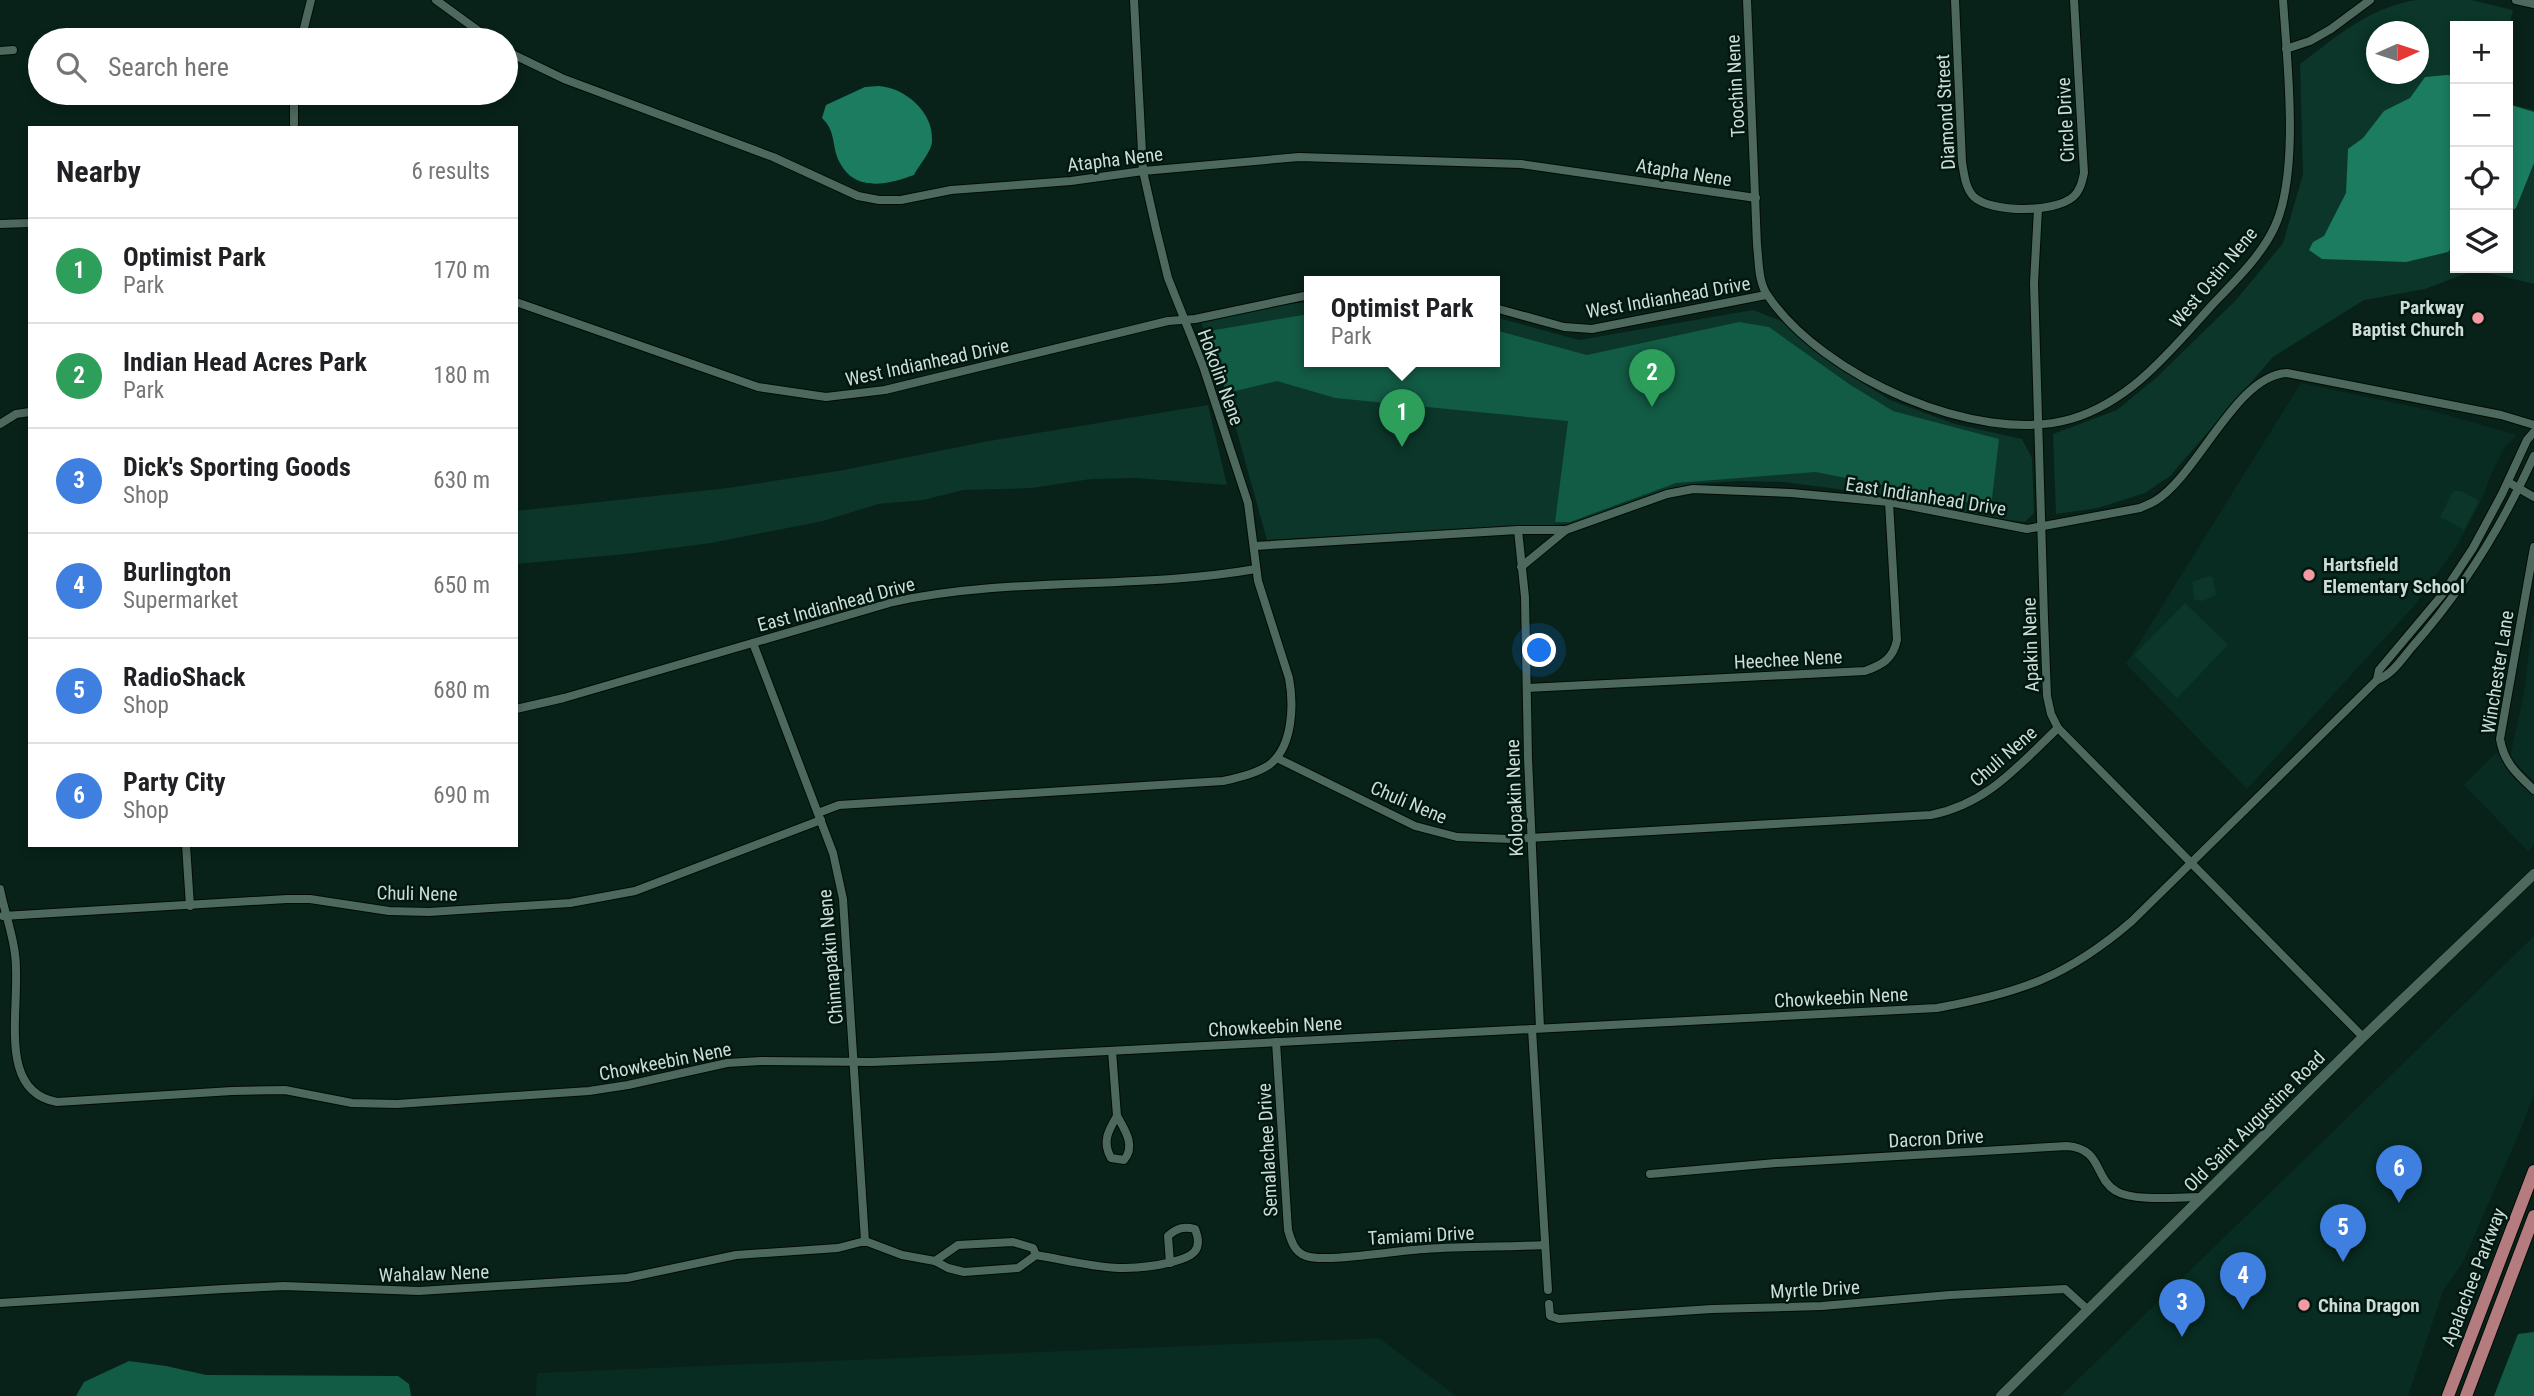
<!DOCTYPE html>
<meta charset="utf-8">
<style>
body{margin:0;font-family:"Roboto Condensed",sans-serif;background:#f2f2f2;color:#202124}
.controls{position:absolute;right:21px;top:21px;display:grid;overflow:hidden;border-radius:0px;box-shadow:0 4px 10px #0003}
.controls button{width:63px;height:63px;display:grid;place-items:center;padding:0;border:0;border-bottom:2px solid #e0e0e0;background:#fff;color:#202124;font:35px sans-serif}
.compass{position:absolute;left:2366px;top:21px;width:63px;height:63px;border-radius:50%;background:#fff;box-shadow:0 4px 10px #0003;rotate:87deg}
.you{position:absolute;left:1540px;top:651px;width:24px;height:24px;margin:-18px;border:5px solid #fff;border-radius:50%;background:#1a73e8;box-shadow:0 0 0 10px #1a73e833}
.badge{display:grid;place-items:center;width:46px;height:46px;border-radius:50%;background:#db2777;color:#fff;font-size:23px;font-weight:700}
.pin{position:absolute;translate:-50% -58px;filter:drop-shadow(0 2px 4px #0008)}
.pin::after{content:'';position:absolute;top:37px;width:24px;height:21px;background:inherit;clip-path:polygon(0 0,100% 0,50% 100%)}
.popup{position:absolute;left:1304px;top:276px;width:196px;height:91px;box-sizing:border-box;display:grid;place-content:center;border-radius:0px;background:#fff;filter:drop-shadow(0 2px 5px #0005);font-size:23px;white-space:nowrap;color:#757577}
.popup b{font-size:26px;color:#202124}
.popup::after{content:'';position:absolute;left:50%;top:100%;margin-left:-14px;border:14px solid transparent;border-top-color:#fff}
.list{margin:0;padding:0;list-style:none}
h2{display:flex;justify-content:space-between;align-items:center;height:91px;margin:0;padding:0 28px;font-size:30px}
h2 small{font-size:23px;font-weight:400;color:#757577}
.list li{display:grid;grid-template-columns:46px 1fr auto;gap:21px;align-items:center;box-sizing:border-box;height:105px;padding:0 28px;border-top:2px solid #e0e0e0}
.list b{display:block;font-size:26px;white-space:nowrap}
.list p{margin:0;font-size:23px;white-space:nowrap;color:#757577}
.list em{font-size:23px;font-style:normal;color:#757577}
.icon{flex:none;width:38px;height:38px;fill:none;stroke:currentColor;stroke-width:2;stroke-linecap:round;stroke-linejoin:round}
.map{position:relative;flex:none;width:2534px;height:1396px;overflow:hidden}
.search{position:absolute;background:#fff;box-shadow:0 4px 10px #0003;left:28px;top:28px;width:490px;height:77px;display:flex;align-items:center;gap:18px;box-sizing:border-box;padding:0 24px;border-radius:38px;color:#757577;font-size:26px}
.panel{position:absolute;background:#fff;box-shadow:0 4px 10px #0003;left:28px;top:126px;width:490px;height:721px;border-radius:0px}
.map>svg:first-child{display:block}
.built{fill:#082c21}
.green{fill:#0b3629;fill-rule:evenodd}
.forest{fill:#125b45}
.water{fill:#1b7c5f}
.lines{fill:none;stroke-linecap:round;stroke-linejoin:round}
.minor-casing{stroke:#000b05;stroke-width:10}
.tertiary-casing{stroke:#000b05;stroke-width:11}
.primary-casing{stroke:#000b05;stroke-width:14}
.minor{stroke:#4d685d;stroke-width:8}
.tertiary{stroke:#4d685d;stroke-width:10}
.primary{stroke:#b57c7f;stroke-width:12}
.poi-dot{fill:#f49aa2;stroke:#011810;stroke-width:2.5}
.labels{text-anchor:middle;stroke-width:5;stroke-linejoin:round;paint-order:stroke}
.street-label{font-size:19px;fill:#cddcd6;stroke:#011810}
.poi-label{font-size:19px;font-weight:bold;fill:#cddcd6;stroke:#011810;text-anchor:start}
</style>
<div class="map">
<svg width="2534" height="1396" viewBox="0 0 2534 1396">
<rect width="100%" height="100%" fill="#082219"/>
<g class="built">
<path d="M2301 383 2433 411 2517 435 2505 447 2491 474 2483 497 2458 544 2414 606 2247 789 2126 664Z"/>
<path d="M2534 611V781L2510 758 2524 693Z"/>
<path d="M2496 753 2534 793V845L2528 851 2464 785Z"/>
<path d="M2534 936V1093L2521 1129 2463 1262 2443 1291 2408 1396H2061Z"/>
<path d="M1379 1338 1456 1396H536L537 1373Z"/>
</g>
<g class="green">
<path d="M2416 0H2471L2513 10 2508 31V26H2455V268H2508V104L2534 110V284L2475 270 2425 289 2364 300 2273 357 2170 476 2145 493 2098 508 2056 514 2053 434 2117 410 2156 378 2236 300 2283 243 2303 174 2300 64C2336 37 2370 7 2416 0ZM2376 32H2418V74H2376Z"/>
<path d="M1309 302V361H1495V317L1579 340 1753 310 1781 321 1834 365 1890 400 1955 424 2022 439 2032 458 2034 513 2025 522 1991 518 1883 495 1784 482 1739 481 1692 484 1669 489 1571 524 1267 540 1227 396 1201 322 1288 304Z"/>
<path d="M1208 405 1227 485 1136 478 1091 479 1032 488 963 490 923 500 878 504 823 521 711 543 626 554 516 564V511L728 488 844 470 989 441Z"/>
<path d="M2453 491H2461L2479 501 2464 530 2440 517Z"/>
<path d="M2209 576 2213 577 2216 595 2202 601 2194 599 2192 582Z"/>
<path d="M2185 603 2228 645 2177 698 2134 655Z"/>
</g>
<g class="forest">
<path d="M1309 314V361H1495V330L1587 355 1739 322 1769 327 1849 384 1893 411 1999 439 1991 507 1816 472 1676 483 1570 522H1555L1568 421 1335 398 1277 381 1227 393 1203 332Z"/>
<path d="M2534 1332V1396H2494L2518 1334Z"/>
<path d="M129 1361 166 1366 206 1375 398 1376 409 1384 411 1396H76L84 1382Z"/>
</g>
<g class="water">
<path d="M2447 75 2455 76V244L2448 252 2406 262 2322 259 2309 250 2313 242 2324 236 2346 193 2348 149 2363 138 2384 111 2410 98 2425 77Z"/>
<path d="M879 86C905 88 934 112 932 141 932 151 919 165 914 175 889 184 856 193 840 163 831 147 837 132 822 118L826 105 865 87Z"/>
<path d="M2508 104 2534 112V163L2516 208 2508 212Z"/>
</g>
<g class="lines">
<g class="minor-casing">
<g id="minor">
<path d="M436 0 491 40"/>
<path d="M1747 0 1757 245C1759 261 1758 283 1768 296 1822 376 1977 446 2071 419 2132 401 2172 349 2213 304 2235 281 2262 255 2275 226 2300 171 2287 61 2283 0"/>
<path d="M1955 0 1962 162C1964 173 1965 188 1974 197 1992 213 2054 213 2073 197 2080 191 2082 182 2084 173L2074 0"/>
<path d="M2516 0 2534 4"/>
<path d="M301 40 311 0"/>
<path d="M2286 49 2310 41 2331 29 2370 0"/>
<path d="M0 51 13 50"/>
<path d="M506 51 564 79 773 157 858 196 879 200H901L951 190 1071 181 1143 171 1299 157 1521 164 1756 198"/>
<path d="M294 128V93"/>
<path d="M2038 209 2034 283 2044 618 2047 696 2051 714 2058 728 2363 1037"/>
<path d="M0 224 30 223"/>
<path d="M516 302 758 387 826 397 885 390 1168 321 1195 319 1309 295"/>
<path d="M1495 308 1564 327 1592 329 1766 295"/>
<path d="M0 424 16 414 30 412"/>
<path d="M2508 482 2534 497"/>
<path d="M1518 530 1525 597 1528 758 1540 1028"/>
<path d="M1255 546 1518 530H1566L1667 494 1693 489 1791 493 1889 502 2027 529 2140 508C2145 506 2150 504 2155 501 2198 475 2236 375 2287 373L2501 415 2534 425"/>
<path d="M2534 547 2500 739C2504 763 2517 774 2534 790"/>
<path d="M1521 567 1566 530"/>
<path d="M753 643 833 853 843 899 865 1241"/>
<path d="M2377 680 2379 670 2442 595 2473 548 2502 494 2527 440 2534 432"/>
<path d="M1527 688 1865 671C1882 665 1893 659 1897 640L1889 502"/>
<path d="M516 709 564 698 893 602C1012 576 1136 590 1256 569"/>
<path d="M1277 758 1415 826 1457 837 1511 839 1931 815C1987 804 2018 766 2058 728"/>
<path d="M818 813 839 805 1223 781C1238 778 1256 774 1269 765 1293 747 1294 705 1289 678L1258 581 1248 503 1203 366 1168 278 1156 229 1143 171 1134 0"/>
<path d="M186 845 190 906"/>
<path d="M0 889C5 915 16 942 16 969 18 1019 0 1092 57 1102L232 1091 285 1090 352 1103 397 1104 589 1091 628 1085 727 1063 761 1061 872 1062 992 1057 1937 1008C2020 993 2067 977 2132 921L2377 680C2392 675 2402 659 2412 647 2463 590 2502 526 2534 456"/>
<path d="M3 916 287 899H310L389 911 429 912 570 903 635 891 821 820"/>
<path d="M1532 1029 1548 1290"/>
<path d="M1276 1042 1288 1230C1291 1240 1294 1252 1306 1256 1324 1263 1400 1250 1425 1249 1465 1246 1505 1247 1545 1245"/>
<path d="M1112 1051 1117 1116"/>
<path d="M1117 1116C1125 1130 1136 1146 1124 1160L1111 1158C1102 1142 1108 1131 1117 1116Z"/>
<path d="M1650 1174 1776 1163 2067 1146C2103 1149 2093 1177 2116 1191 2133 1202 2180 1197 2202 1197"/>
<path d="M935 1261 958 1245 1013 1242 1033 1248 1036 1255C1088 1264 1119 1275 1172 1262 1192 1257 1204 1251 1195 1229 1184 1226 1177 1228 1168 1236L1170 1263"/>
<path d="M0 1303 223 1289 284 1286 419 1291 627 1278 736 1255 838 1248 865 1241 902 1255 935 1261 948 1268 964 1272 1018 1268 1036 1255"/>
<path d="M1549 1304 1550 1316 1559 1319 1712 1309 1822 1306 1950 1295 2065 1289 2087 1309"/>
</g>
</g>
<g class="tertiary-casing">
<path id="tertiary" d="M2001 1396 2361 1039 2534 874"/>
</g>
<g class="primary-casing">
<g id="primary">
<path d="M2448 1396 2534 1171"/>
<path d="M2466 1396 2534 1216"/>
</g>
</g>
<use href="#minor" class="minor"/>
<use href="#tertiary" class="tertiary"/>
<use href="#primary" class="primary"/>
</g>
<g class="poi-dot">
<circle cx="2478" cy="318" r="7"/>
<circle cx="2309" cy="575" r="7"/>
<circle cx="2304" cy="1305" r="7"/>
</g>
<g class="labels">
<g class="street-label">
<text transform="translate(1735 86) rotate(-93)" y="7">Toochin Nene</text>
<text transform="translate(1945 112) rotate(-93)" y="7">Diamond Street</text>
<text transform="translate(2065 120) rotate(-93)" y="7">Circle Drive</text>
<text transform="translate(1115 159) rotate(-7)" y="7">Atapha Nene</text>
<text transform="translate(1684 172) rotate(9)" y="7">Atapha Nene</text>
<text transform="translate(2213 277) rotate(-50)" y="7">West Ostin Nene</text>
<text transform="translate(1668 297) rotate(-10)" y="7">West Indianhead Drive</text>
<text transform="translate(927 362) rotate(-12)" y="7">West Indianhead Drive</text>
<text transform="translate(1221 377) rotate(70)" y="7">Hokolin Nene</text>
<text transform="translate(1926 496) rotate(9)" y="7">East Indianhead Drive</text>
<text transform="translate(836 604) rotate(-15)" y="7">East Indianhead Drive</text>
<text transform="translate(2030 645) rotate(-92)" y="7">Apakin Nene</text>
<text transform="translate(1788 659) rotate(-3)" y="7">Heechee Nene</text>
<text transform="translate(2497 672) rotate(-81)" y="7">Winchester Lane</text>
<text transform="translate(2003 756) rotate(-41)" y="7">Chuli Nene</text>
<text transform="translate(1514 798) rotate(-92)" y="7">Kolopakin Nene</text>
<text transform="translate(1409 802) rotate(23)" y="7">Chuli Nene</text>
<text transform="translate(417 893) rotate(1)" y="7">Chuli Nene</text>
<text transform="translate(830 957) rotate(-95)" y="7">Chinnapakin Nene</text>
<text transform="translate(1841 997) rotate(-3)" y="7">Chowkeebin Nene</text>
<text transform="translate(1275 1026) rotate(-3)" y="7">Chowkeebin Nene</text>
<text transform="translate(665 1061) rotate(-11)" y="7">Chowkeebin Nene</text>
<text transform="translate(2254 1121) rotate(-45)" y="7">Old Saint Augustine Road</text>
<text transform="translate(1936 1138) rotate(-3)" y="7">Dacron Drive</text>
<text transform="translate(1267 1150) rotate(-93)" y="7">Semalachee Drive</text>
<text transform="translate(1421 1235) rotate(-3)" y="7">Tamiami Drive</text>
<text transform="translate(434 1273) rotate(-2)" y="7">Wahalaw Nene</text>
<text transform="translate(2473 1277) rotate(-69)" y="7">Apalachee Parkway</text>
<text transform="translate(1815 1289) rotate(-3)" y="7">Myrtle Drive</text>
</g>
<g class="poi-label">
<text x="2464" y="314" text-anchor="end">Parkway<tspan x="2464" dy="22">Baptist Church</tspan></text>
<text x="2323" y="571">Hartsfield<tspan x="2323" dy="22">Elementary School</tspan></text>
<text x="2318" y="1312">China Dragon</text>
</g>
</g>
</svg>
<div class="controls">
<button>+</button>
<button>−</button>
<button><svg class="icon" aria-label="locate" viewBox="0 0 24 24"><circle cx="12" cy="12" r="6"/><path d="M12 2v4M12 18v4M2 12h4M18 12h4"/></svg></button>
<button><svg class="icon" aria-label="layers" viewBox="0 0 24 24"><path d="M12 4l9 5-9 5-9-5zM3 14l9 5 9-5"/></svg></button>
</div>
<svg class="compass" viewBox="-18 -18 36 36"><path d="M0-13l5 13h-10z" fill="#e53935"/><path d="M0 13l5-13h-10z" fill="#757577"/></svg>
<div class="you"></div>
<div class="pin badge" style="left:1402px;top:447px;background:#2e9e5b">1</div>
<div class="popup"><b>Optimist Park</b>Park</div>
<div class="pin badge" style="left:1652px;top:407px;background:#2e9e5b">2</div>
<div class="pin badge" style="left:2182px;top:1337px;background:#3f7fe0">3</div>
<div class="pin badge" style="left:2243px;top:1310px;background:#3f7fe0">4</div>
<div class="pin badge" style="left:2343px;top:1262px;background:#3f7fe0">5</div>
<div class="pin badge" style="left:2399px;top:1203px;background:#3f7fe0">6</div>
<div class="search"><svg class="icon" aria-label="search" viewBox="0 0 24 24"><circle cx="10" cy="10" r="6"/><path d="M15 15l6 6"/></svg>Search here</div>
<section class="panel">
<h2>Nearby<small>6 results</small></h2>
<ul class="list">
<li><span class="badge" style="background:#2e9e5b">1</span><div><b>Optimist Park</b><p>Park</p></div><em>170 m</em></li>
<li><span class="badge" style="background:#2e9e5b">2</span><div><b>Indian Head Acres Park</b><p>Park</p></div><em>180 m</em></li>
<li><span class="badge" style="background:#3f7fe0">3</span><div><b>Dick's Sporting Goods</b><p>Shop</p></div><em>630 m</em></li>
<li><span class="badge" style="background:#3f7fe0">4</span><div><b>Burlington</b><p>Supermarket</p></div><em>650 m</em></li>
<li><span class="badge" style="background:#3f7fe0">5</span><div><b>RadioShack</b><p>Shop</p></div><em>680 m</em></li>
<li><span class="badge" style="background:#3f7fe0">6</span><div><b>Party City</b><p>Shop</p></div><em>690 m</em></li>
</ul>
</section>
</div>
